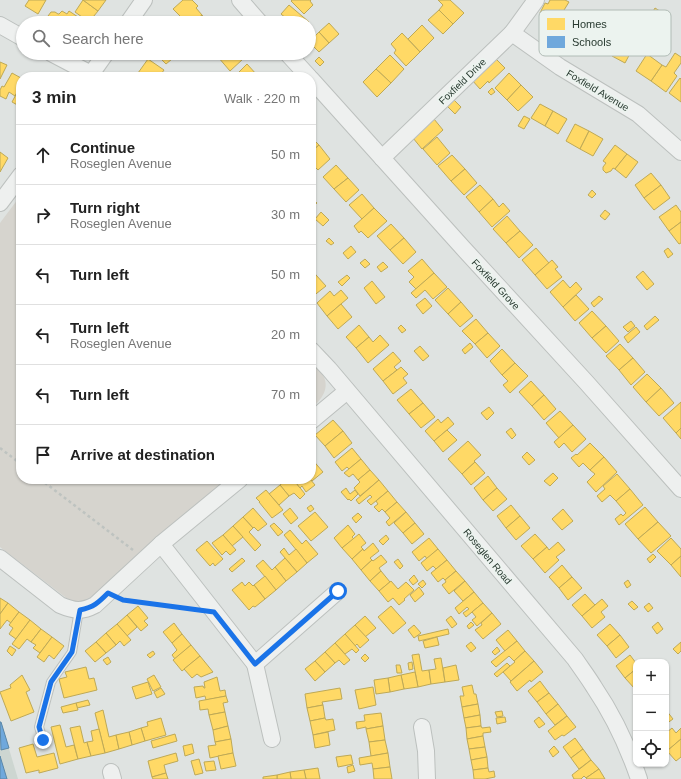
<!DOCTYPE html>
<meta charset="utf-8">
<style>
body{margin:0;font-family:Helvetica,sans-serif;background:#f2f2f2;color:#222}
.controls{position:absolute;right:12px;bottom:12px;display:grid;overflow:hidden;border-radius:8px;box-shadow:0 1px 3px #0004}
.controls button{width:36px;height:36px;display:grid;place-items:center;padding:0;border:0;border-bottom:1px solid #e0e0e0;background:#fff;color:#222;font:20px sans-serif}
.stop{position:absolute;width:12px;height:12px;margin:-9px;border:3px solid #1a73e8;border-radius:50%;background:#fff}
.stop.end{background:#1a73e8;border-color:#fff;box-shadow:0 1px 4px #0008}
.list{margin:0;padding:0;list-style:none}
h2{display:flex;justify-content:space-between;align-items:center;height:52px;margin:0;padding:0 16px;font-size:17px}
h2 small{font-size:13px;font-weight:400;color:#767676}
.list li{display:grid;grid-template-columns:26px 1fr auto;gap:12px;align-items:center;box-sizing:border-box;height:60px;padding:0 16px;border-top:1px solid #e0e0e0}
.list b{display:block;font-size:15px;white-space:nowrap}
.list p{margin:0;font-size:13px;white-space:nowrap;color:#767676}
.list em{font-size:13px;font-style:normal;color:#767676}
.icon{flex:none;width:22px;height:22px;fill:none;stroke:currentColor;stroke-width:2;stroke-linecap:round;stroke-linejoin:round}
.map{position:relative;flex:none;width:681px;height:779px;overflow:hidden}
.search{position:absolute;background:#fff;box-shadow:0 1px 3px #0004;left:16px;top:16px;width:300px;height:44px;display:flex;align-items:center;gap:10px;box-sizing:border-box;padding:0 14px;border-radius:22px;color:#767676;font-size:15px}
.panel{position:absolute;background:#fff;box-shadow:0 1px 3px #0004;left:16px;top:72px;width:300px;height:412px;border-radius:16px}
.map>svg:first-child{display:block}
.built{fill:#cdd6d1}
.green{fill:#d6d4ce}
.homes{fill:#ffd966;stroke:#bea956}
.schools{fill:#6fa8dc;stroke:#5a87a8}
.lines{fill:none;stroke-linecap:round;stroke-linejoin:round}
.lane-casing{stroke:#bcc0be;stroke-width:10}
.street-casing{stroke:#bcc0be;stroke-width:18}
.path{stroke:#bec3c0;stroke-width:2.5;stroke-dasharray:3 3;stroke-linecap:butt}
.lane{stroke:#eef0ef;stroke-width:8}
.street{stroke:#eef0ef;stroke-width:16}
.route{stroke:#1a73e8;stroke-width:5}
.labels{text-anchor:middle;stroke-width:4;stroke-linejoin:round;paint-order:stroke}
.street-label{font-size:10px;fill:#283a30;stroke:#ecf3ef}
.key{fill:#ecf3ef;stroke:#b1bcb6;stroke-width:1}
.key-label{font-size:11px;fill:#283a30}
</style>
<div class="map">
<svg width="681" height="779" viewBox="0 0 681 779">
<rect width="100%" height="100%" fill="#dfe3e1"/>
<path class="built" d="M0 721 1 722 18 779H0Z"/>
<g class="green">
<path d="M21 195V479H229L91 597C82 602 79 603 69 600L0 547V223Z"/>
<path d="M311 362C314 365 319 369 322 373 331 388 322 399 311 409Z"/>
</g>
<g class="homes">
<path d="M29 0H46L38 14 25 6Z"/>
<path d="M83 0 98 11 89 22 75 12Z"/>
<path d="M83 0H106L98 11Z"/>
<path d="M183 0H192L198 6 196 8 202 15 193 23H187L173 9Z"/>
<path d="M292 0H311L310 1 313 5 304 14 291 1Z"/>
<path d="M438 0H450L464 13 453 24 439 10 443 5Z"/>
<path d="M550 0H565L569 2 556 23 540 13 545 3 548 4Z"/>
<path d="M289 5 309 22 308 23 284 22 287 19 281 14Z"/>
<path d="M655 8 663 13 661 17 652 13Z"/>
<path d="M439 10 453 24 443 34 428 20Z"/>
<path d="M62 11 67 14 69 11 87 23H61L57 20H55L54 23H51L49 21 48 16 51 12H55L58 14H59Z"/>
<path d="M202 15 209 23H193Z"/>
<path d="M329 23 339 34 329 43 319 32Z"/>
<path d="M422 25 434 38 420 52 408 39Z"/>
<path d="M319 32 329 43 319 52 309 42Z"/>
<path d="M402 33 420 52 406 66 394 53 396 50 391 44Z"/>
<path d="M621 39 634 46 625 63 612 56Z"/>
<path d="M166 53 172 59 166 64 161 59Z"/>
<path d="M222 53H237L243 59 230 71 218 57Z"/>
<path d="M675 53 681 57V63L674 73 677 76 666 92 651 81 662 65 666 67Z"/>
<path d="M647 54 662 65 651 81 636 71Z"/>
<path d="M390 55 404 69 391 83 376 69Z"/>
<path d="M319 57 324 62 320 66 315 61Z"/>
<path d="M494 57 505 68 489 83 488 81 480 89 472 80Z"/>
<path d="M148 59 164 70 159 77H144L138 73Z"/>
<path d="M0 62 7 65 0 79Z"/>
<path d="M247 64 257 75 254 77H236L235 76Z"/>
<path d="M376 69 391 83 377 97 363 82Z"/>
<path d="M12 73 21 78V85L15 96 9 92 6 99 0 96V90L2 86 4 87Z"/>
<path d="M509 73 521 85 507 100 495 88Z"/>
<path d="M680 78 681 79V102L669 93Z"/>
<path d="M21 85V107L12 102Z"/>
<path d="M521 85 533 97 518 111 507 100Z"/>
<path d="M492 88 495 92 491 95 488 92Z"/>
<path d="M453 99 461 107 455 114 447 106Z"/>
<path d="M540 104 553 111 545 126 531 118Z"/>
<path d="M553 111 567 119 558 134 545 126Z"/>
<path d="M524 116 530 119 524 129 518 126Z"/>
<path d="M434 119 443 130 422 149 413 138Z"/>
<path d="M575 124 589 131 580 149 566 141Z"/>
<path d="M589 131 603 139 593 156 580 149Z"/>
<path d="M311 137 319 145 311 152Z"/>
<path d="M437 137 450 153 437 165 423 149Z"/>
<path d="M319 145 330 159 318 170 311 163V152Z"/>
<path d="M615 145 627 154 615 169 613 168 611 171 606 173 603 170V167L606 163 603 161Z"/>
<path d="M0 152 8 158 0 172Z"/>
<path d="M627 154 638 162 626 178 615 169Z"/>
<path d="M452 155 465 169 451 181 438 166Z"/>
<path d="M336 165 348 178 334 189 323 177Z"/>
<path d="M465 169 477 183 464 195 451 181Z"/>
<path d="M651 173 661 185 644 198 635 185Z"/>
<path d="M348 178 359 190 346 202 334 189Z"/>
<path d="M480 185 493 199 479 212 466 197Z"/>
<path d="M661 185 670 198 654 210 644 198Z"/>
<path d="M592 190 596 194 592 198 588 195Z"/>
<path d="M362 194 374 208 362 219 349 205Z"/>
<path d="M311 197 317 203 311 208Z"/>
<path d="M493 199 499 207 503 203 510 211 492 227 479 212Z"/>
<path d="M676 205 681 212V222L669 231 659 217Z"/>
<path d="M374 208 387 221 368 238 361 231 359 233 354 226Z"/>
<path d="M605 210 610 214 605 220 600 216Z"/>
<path d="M321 212 329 220 323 226 315 219Z"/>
<path d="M507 216 520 231 506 243 493 229Z"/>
<path d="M681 222V243L679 244 669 231Z"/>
<path d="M391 224 404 238 390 250 377 236Z"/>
<path d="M520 231 533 245 519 258 506 243Z"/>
<path d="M329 238 334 243 331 245 326 241Z"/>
<path d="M404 238 416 252 403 264 390 250Z"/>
<path d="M351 246 356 252 348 259 343 253Z"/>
<path d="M536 248 549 263 535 275 522 260Z"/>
<path d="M668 248 673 254 668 258 664 251Z"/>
<path d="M365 259 370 264 365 268 360 263Z"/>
<path d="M422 259 434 273 416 289 409 282 414 277 408 271Z"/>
<path d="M552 260 558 267 555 269 562 277 547 289 535 275Z"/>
<path d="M383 262 388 267 381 272 377 267Z"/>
<path d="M311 268 316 275 311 280Z"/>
<path d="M643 271 654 284 647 290 636 277Z"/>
<path d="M434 273 447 287 433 299 425 290 416 298 411 293Z"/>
<path d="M316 275 326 286 312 297 311 296V280Z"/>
<path d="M347 275 350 278 342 286 338 282Z"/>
<path d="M563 280 570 288 576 282 582 289 563 307 550 292Z"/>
<path d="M372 281 385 297 376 304 364 288Z"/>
<path d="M448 288 461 302 448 314 435 300Z"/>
<path d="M341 290 348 298 327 316 317 303 330 291 334 296Z"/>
<path d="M576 295 589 309 575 321 563 307Z"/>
<path d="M599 296 603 299 594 307 591 303Z"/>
<path d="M425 298 432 306 423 314 416 305Z"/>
<path d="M461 302 473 316 460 327 448 314Z"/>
<path d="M341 304 352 317 338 329 327 316Z"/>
<path d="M592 311 606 326 592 338 579 323Z"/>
<path d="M655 316 659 320 647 330 644 326Z"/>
<path d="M476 319 488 333 475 344 462 331Z"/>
<path d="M631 321 635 326 628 332 623 327Z"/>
<path d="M359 325 369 337 356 348 346 337Z"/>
<path d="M401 325 406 330 402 333 398 328Z"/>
<path d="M606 326 619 341 606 353 592 338Z"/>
<path d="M636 327 640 332 628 343 624 337Z"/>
<path d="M488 333 500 346 487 358 475 344Z"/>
<path d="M380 335 389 345 368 363 356 348 369 337 373 342Z"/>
<path d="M470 343 473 347 465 354 462 350Z"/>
<path d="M620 344 633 358 619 370 606 356Z"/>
<path d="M420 346 429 356 423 361 414 351Z"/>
<path d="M502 349 515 363 502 375 490 361Z"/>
<path d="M393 352 401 361 394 367 397 370 383 381 373 369Z"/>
<path d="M633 358 645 372 631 385 619 370Z"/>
<path d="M515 363 528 376 510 393 503 385 508 381 502 375Z"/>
<path d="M401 367 408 374 403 378 407 383 393 394 383 381Z"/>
<path d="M647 374 661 388 646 402 633 387Z"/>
<path d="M531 381 544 395 532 406 519 392Z"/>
<path d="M661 388 674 403 659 416 646 402Z"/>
<path d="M411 389 423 403 409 414 397 400Z"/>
<path d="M544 395 556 409 544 420 532 406Z"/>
<path d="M681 402V428L676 433 663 418Z"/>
<path d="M423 403 435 417 421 428 409 414Z"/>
<path d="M489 407 494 413 487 420 481 413Z"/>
<path d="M560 411 573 425 559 438 546 423Z"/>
<path d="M448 417 454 424 434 441 425 431 438 419 441 423Z"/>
<path d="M333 420 343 431 325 446 315 435Z"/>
<path d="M573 425 586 439 572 452 564 443 559 448 554 442Z"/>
<path d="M511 428 516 435 512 439 506 432Z"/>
<path d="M681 428V439L676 433Z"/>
<path d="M447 430 457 440 443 452 434 441Z"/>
<path d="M343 431 352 443 334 458 325 446Z"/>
<path d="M468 441 481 455 474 461 475 462 462 474 448 459Z"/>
<path d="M590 443 604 457 590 470 583 463 579 467 571 458 576 454 577 455Z"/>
<path d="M352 448 361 459 349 469 347 467 342 471 335 462Z"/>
<path d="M527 452 535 460 529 465 522 457Z"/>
<path d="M604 457 617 472 596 492 587 482 595 474 590 470Z"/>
<path d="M311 458 323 472 312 481 310 479Z"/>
<path d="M361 459 370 470 358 480 353 474 349 477 344 473Z"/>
<path d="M475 462 485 473 471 485 462 474Z"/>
<path d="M370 470 379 480 360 496 354 488 360 482 358 480Z"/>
<path d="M553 473 558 478 550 486 544 481Z"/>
<path d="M617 474 630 489 616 501 610 495 602 502 597 496 605 489 603 486Z"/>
<path d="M488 476 497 488 483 500 474 488Z"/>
<path d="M287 479H293L305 494 300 499 294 493 289 496 280 485Z"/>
<path d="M293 479H310L315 485 306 492 302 486 300 488Z"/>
<path d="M379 480 388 491 371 505 367 501 372 497 370 495 359 504 356 500Z"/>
<path d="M280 485 289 496 279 505 269 494Z"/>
<path d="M346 488 350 494 355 490 358 494 351 501 349 499 348 500 341 492Z"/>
<path d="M497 488 507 499 493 511 483 500Z"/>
<path d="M630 489 643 505 619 525 615 519 621 514 623 516 626 513 616 501Z"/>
<path d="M266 490 283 510 272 518 259 502H260L256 498Z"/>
<path d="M388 491 397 502 385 512 382 509 379 512 374 507 378 504 376 501Z"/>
<path d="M397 502 406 512 389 526 386 522 390 518 385 512Z"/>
<path d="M311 505 314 509 310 512 307 508Z"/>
<path d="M511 505 520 516 506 528 497 516Z"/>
<path d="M645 507 658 522 638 539 625 524Z"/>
<path d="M253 508 267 524 258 531 254 527 253 528 243 517Z"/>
<path d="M290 508 298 518 291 524 283 514Z"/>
<path d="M563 509 573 521 562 530 552 519Z"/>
<path d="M315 512 328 527 311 541 298 526Z"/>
<path d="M406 512 415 523 403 533 394 523Z"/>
<path d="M358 513 362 517 356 523 352 518Z"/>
<path d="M520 516 530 528 516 540 506 528Z"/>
<path d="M243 517 253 528 249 532 261 545 255 551 233 526Z"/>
<path d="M658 522 671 536 651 553 638 539Z"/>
<path d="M274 523 283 532 278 536 270 526Z"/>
<path d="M415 523 424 534 412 544 403 533Z"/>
<path d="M348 525 355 534 352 537 354 539 342 548 334 538Z"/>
<path d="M233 526 243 537 232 546 223 535Z"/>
<path d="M290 530 302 544 306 540 318 554 307 563 284 535Z"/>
<path d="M359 534 366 543 361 547 363 549 352 559 342 548Z"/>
<path d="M535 534 547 547 533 559 521 546Z"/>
<path d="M223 535 236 550 230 555 226 551 222 555 212 543Z"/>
<path d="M386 535 389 539 383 545 379 541Z"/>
<path d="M429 538 438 549 427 559 425 556 419 561 412 552Z"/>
<path d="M671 538 681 549V556L671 565 657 551Z"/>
<path d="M207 541 223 559 215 566 213 563 210 566 196 550Z"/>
<path d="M558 542 565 550 556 557 559 560 545 573 533 559 547 547 549 550Z"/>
<path d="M373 543 379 551 370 558 372 560 361 570 352 559 363 549 364 551Z"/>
<path d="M284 548 289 555 296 549 307 563 297 572 280 552Z"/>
<path d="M438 549 447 560 436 569 433 566 427 571 421 563Z"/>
<path d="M653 554 656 557 650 563 647 559Z"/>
<path d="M381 555 387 562 379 568 381 571 370 581 361 570 372 560 373 561Z"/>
<path d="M681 556V577L671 565Z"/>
<path d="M242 558 245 561 232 572 229 569Z"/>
<path d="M285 558 297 572 286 581 275 567Z"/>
<path d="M398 559 403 566 400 569 394 562Z"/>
<path d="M263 560 272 570 275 567 286 581 276 590 256 566Z"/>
<path d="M447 560 456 571 445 580 443 578 438 582 431 573Z"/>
<path d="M562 565 572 577 559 588 549 577Z"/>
<path d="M381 571 390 582 379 591 370 581Z"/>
<path d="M456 571 465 581 449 594 442 585 446 582 445 580Z"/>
<path d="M414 575 418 581 413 585 409 580Z"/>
<path d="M265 576 276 590 265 599 254 585Z"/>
<path d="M572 577 582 588 568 600 559 588Z"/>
<path d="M423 580 426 584 422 588 418 584Z"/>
<path d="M628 580 631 585 627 588 624 583Z"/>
<path d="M391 581 398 589 406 582 414 590 404 599 405 600 399 605 393 598 388 602 379 591Z"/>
<path d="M465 581 474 592 463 601 454 591Z"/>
<path d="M242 582 245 586 249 582 253 586 254 585 265 599 255 607 253 606 249 610 232 590Z"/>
<path d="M419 587 424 594 415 602 410 595Z"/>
<path d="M474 592 483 603 466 617 463 613 469 609 467 607 459 614 455 608Z"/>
<path d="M585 594 595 605 582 616 572 605Z"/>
<path d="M0 598 8 603 0 614Z"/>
<path d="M602 599 608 606 601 612 605 617 592 628 582 616Z"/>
<path d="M632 601 638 607 634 610 628 604Z"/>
<path d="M8 603 19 612 11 623 7 620 0 629V614Z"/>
<path d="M483 603 492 613 477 626 472 620 476 617 472 612Z"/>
<path d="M649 603 653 608 648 612 644 607Z"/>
<path d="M138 606 148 618 144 621 148 625 141 631 127 615Z"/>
<path d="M391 606 406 623 393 634 378 617Z"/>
<path d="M19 612 30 620 16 639 9 634 13 628 9 625Z"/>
<path d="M492 613 501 624 483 639 475 630 482 625 481 623Z"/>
<path d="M127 615 137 627 127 636 117 624Z"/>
<path d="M365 616 376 628 365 637 355 625Z"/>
<path d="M451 616 457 624 452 628 446 620Z"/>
<path d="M30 620 41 629 31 642 27 639 19 649 12 644Z"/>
<path d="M471 622 474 625 469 629 467 626Z"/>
<path d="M658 622 663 629 657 634 652 627Z"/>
<path d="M174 623 182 634 172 643 163 632Z"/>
<path d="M117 624 131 640 124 646 120 641 116 645 106 633Z"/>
<path d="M610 624 620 635 607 646 597 635Z"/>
<path d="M355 625 369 640 360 648 357 644 355 646 345 634Z"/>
<path d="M414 625 421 633 414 638 408 630Z"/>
<path d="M41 629 52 637 40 653 33 648 36 645 31 642Z"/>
<path d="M448 629 449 634 419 641 418 636Z"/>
<path d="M508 630 517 641 505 651 496 640Z"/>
<path d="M106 633 116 645 106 653 96 642Z"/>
<path d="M182 634 191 645 175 659 172 655 177 650 172 643Z"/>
<path d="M345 634 359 650 356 653 352 649 345 654 335 643Z"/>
<path d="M620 635 629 647 616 658 607 646Z"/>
<path d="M52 637 64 646 54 659 49 655 44 662 37 657Z"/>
<path d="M437 637 439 645 425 648 423 641Z"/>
<path d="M517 641 525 651 514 661 509 656 496 667 491 662Z"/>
<path d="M96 642 106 653 95 662 85 651Z"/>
<path d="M471 642 476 648 471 652 466 646Z"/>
<path d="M681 642V651L678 654 673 649Z"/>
<path d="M335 643 350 660 344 665 339 660 335 663 325 652Z"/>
<path d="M191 645 200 656 182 671 173 660Z"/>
<path d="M10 646 16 650 12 656 7 651Z"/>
<path d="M497 647 500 651 495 655 492 652Z"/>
<path d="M153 651 155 654 150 658 147 655Z"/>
<path d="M525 651 534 661 511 681 503 672 515 662 514 661Z"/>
<path d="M325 652 335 663 325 672 315 661Z"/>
<path d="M365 654 369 658 365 662 361 658Z"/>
<path d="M419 654 422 671 429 670 431 684 418 687 412 655Z"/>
<path d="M630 655 636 663V669L625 678 616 666Z"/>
<path d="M200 656 213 672 201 677 197 674 192 678 184 669Z"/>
<path d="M108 657 111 662 107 665 103 660Z"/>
<path d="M441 658 445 682 431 684 429 670 436 669 434 659Z"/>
<path d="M315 661 325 672 315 681 305 669Z"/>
<path d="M534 661 543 672 531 682 530 680 517 691 510 682Z"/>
<path d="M412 662 413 669 409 670 408 663Z"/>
<path d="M507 663 510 666 497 677 494 674Z"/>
<path d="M396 665H400L402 673H397Z"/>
<path d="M456 665 459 680 445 682 443 668Z"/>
<path d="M86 667 89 679 94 678 97 690 64 698 59 679 67 677 65 672Z"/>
<path d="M636 669V688L635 689 625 678Z"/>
<path d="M415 672 418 687 404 689 401 675Z"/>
<path d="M22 675 30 690 26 692 34 712 11 721 0 692 11 688 10 685Z"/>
<path d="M154 675 161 687 153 691 147 679Z"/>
<path d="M401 675 404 689 390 692 388 678Z"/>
<path d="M217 677 220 691 225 690 226 696 206 700 205 696 196 698 194 687 203 686 204 688H205L204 682Z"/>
<path d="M388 678 390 692 376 694 374 680Z"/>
<path d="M540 681 549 693 537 702 528 691Z"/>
<path d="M148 682 152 694 136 699 132 687Z"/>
<path d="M472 685 474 694H476L478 704 462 707 460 696H464L462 687Z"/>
<path d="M373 687 376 705 359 709 355 690Z"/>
<path d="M161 688 165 694 157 698 154 692Z"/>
<path d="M340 688 342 699 322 702 323 705 307 708 305 694Z"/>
<path d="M549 693 558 704 546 714 537 702Z"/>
<path d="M226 696 228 702 223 703 225 712 209 715 208 709 200 710 199 701Z"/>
<path d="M88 700 90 705 77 708 76 703Z"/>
<path d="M76 703 78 710 63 713 61 707Z"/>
<path d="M478 704 480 715 464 718 462 707Z"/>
<path d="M558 704 567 716 555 725 546 714Z"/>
<path d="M323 705 325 718 310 721 307 708Z"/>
<path d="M103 710 109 737 116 735 119 749 105 753 95 713Z"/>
<path d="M666 710 673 719 666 724Z"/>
<path d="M502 711 503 716 497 717 495 712Z"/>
<path d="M225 712 228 726 213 730 209 715Z"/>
<path d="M381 713 383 726 366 729V727L357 729 356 722 365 721 364 715Z"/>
<path d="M480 715 481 726 466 728 464 718Z"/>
<path d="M567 716 576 727 564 736 562 735 555 740 548 731Z"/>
<path d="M505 717 506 722 497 724 496 718Z"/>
<path d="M539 717 545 724 539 728 534 721Z"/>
<path d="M161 718 166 735 145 741 141 728 148 726 147 722Z"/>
<path d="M325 718 326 720 333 719 335 730 313 735 310 721Z"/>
<path d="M60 725 66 747 74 745 78 759 60 764 51 727Z"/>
<path d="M80 726 84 743 87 742 91 756 78 759 70 728Z"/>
<path d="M228 726 231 739 215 742 213 730Z"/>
<path d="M383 726 385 740 369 742 366 729Z"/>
<path d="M481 726 482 728 490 727 491 732 483 733V736L467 739 466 728Z"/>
<path d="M141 728 145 741 132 745 129 732Z"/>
<path d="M672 728 676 733 681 728V739L667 751 666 749V733Z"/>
<path d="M99 729 105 753 91 756 87 742 93 741 91 731Z"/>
<path d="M129 732 132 745 119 749 116 735Z"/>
<path d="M328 732 330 745 315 748 313 735Z"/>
<path d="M175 734 177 741 153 748 151 741Z"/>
<path d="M483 736 485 747 469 749 467 739Z"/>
<path d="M575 738 583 749 571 758 563 747Z"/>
<path d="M231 739 233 753 210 758 208 746 216 745 215 742Z"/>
<path d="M681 739V757L676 761 667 751Z"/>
<path d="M385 740 388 753 371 756 369 742Z"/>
<path d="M33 744 37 757 54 753 58 768 39 773V770L26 773 19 748Z"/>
<path d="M192 744 194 753 185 756 183 746Z"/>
<path d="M554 746 559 752 553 757 549 751Z"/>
<path d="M485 747 487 757 471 760 469 749Z"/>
<path d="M583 749 591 760 579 769 571 758Z"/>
<path d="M176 753 178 761 164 765 166 773 152 777 148 761Z"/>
<path d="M233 753 236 766 221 769 218 756Z"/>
<path d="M388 753 390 767 373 769 372 763 360 765 359 758Z"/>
<path d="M351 755 353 764 338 767 336 757Z"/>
<path d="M487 757 488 768 473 770 471 760Z"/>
<path d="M199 759 203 773 195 775 191 761Z"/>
<path d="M591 760 599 769 586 778 584 776 581 779H574L572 775Z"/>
<path d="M214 761 216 770 206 771 204 762Z"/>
<path d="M353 765 355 771 348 773 347 767Z"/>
<path d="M390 767 392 779H374L373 769Z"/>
<path d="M318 768 320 779H306L304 770Z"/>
<path d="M488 768 489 772 494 771 495 777 485 779H474L473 770Z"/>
<path d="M599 769 605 779H587L586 778Z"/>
<path d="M304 770 306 779H291L290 772Z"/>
<path d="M290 772 291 779H277V775Z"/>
<path d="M166 773 168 779H153L152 777Z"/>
<path d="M277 775V779H263V777Z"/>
</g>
<g class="schools">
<path d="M0 722H1L9 748 1 750Z"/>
<path d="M0 756 7 779H0Z"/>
</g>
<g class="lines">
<g class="lane-casing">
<path id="lane" d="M43 740 39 727 51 682 72 652 79 610"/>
</g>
<g class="street-casing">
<g id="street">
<path d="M240 0 260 23"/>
<path d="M128 23 144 0"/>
<path d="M0 25 23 38"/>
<path d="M512 33 560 67 638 114 681 152"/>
<path d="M51 53 91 74"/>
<path d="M287 53 309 77"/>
<path d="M89 77 106 53"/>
<path d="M311 79 463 248 586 382 681 489"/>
<path d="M382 158 512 33 536 0"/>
<path d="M0 203 21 175"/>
<path d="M311 350 329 369 575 659C581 668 588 677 594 687 613 715 628 747 639 779"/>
<path d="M311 421 347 391"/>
<path d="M161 544 255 664 338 591"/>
<path d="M0 558 60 605C74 611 82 612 95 605L161 544 240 479"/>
<path d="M255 664 272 739"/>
<path d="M422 727 426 751 427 779"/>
<path d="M111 772 113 779"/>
</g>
</g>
<g class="path">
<path d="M0 448 21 464"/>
<path d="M40 479 133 550"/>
<path d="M122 599 194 609"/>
</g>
<use href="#lane" class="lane"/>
<use href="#street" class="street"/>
</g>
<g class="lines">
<path class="route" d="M43 740 39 727 51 682 72 652 80 610C94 607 98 603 108 593L123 600 214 612 255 664 338 591"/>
</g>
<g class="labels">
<g class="street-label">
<text transform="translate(462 81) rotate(-44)" y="4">Foxfield Drive</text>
<text transform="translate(598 90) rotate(31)" y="4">Foxfield Avenue</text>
<text transform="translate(496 284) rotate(47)" y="4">Foxfield Grove</text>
<text transform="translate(488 556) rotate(50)" y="4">Roseglen Road</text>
</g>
</g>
<rect x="539" y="10" width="132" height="46" rx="6" class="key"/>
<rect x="547" y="18" width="18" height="12" fill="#ffd966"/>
<rect x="547" y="36" width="18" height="12" fill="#6fa8dc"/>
<g class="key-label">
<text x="572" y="28">Homes</text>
<text x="572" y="46">Schools</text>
</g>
</svg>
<div class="controls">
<button>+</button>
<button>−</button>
<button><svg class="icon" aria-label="locate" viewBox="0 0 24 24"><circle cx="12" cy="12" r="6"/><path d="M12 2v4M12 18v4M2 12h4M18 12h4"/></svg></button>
</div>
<div class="stop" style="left:338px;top:591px"></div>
<div class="stop end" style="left:43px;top:740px"></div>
<div class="search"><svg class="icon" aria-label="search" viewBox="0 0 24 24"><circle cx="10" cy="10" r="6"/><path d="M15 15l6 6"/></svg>Search here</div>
<section class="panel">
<h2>3 min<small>Walk · 220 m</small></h2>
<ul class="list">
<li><svg class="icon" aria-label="ahead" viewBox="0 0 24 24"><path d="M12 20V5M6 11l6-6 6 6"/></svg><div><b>Continue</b><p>Roseglen Avenue</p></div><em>50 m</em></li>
<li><svg class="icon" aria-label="right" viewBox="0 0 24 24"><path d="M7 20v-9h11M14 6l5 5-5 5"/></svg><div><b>Turn right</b><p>Roseglen Avenue</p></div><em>30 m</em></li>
<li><svg class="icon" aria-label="left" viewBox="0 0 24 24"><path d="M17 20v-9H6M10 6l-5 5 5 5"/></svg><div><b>Turn left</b></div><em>50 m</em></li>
<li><svg class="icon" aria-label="left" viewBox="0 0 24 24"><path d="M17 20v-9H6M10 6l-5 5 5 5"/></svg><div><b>Turn left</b><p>Roseglen Avenue</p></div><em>20 m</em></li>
<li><svg class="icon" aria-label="left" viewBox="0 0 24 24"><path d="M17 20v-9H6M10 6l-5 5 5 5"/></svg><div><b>Turn left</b></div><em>70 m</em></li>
<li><svg class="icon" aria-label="arrive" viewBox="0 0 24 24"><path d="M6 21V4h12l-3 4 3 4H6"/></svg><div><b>Arrive at destination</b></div></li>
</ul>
</section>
</div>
